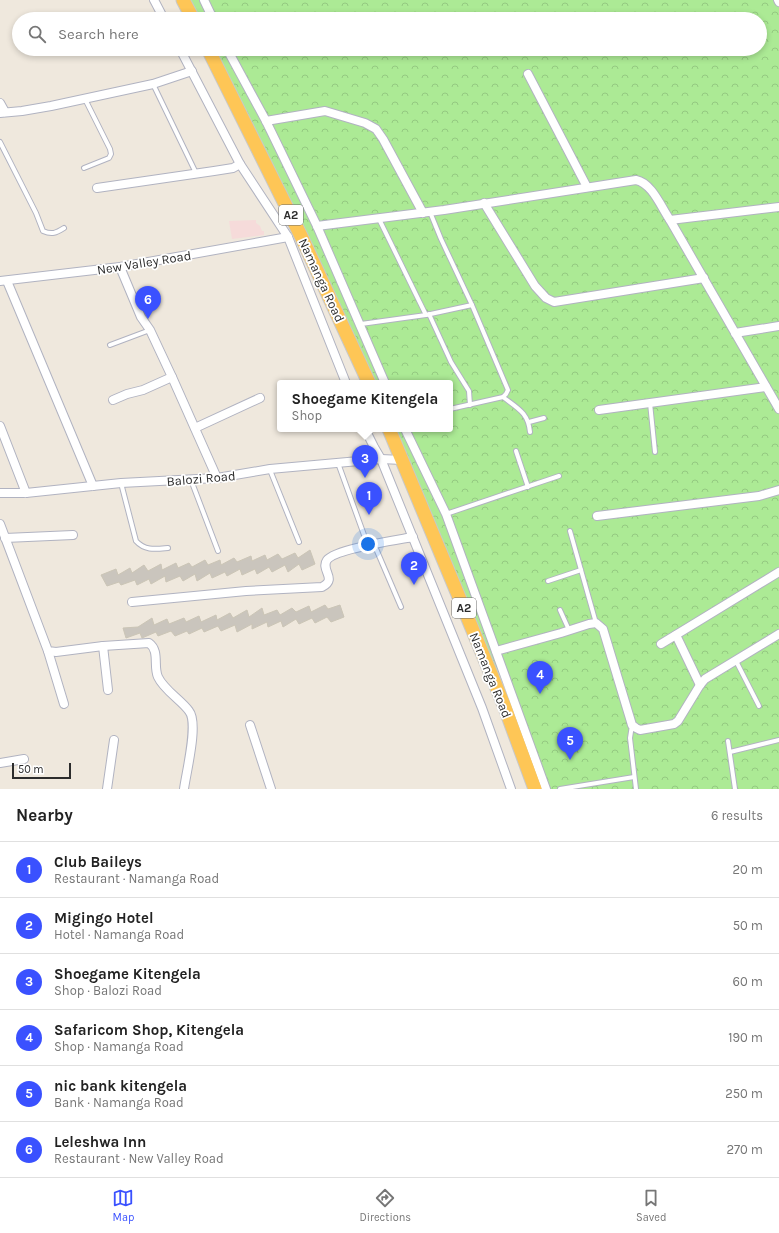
<!DOCTYPE html>
<meta charset="utf-8">
<style>
body{margin:0;font-family:Karla,sans-serif;background:#f6f6f6;color:#222}
.scale{position:absolute;left:12px;bottom:10px;width:59px;box-sizing:border-box;padding-left:4px;border:2px solid #2c2c2c;border-top:0;font-size:11px;line-height:14px;white-space:nowrap;color:#2c2c2c;-webkit-text-stroke:3px #fff;paint-order:stroke}
.you{position:absolute;left:368px;top:544px;width:14px;height:14px;margin:-10px;border:3px solid #fff;border-radius:50%;background:#1a73e8;box-shadow:0 0 0 6px #1a73e833}
.badge{display:grid;place-items:center;width:26px;height:26px;border-radius:50%;background:#3a51ff;color:#fff;font-size:13px;font-weight:700}
.pin{position:absolute;translate:-50% -33px;filter:drop-shadow(0 1px 2px #0008)}
.pin::after{content:'';position:absolute;top:21px;width:14px;height:12px;background:inherit;clip-path:polygon(0 0,100% 0,50% 100%)}
.popup{position:absolute;left:277px;top:380px;width:176px;height:52px;box-sizing:border-box;display:grid;place-content:center;border-radius:4px;background:#fff;filter:drop-shadow(0 1px 3px #0005);font-size:13px;white-space:nowrap;color:#767676}
.popup b{font-size:15px;color:#222}
.popup::after{content:'';position:absolute;left:50%;top:100%;margin-left:-8px;border:8px solid transparent;border-top-color:#fff}
.list{margin:0;padding:0;list-style:none}
h2{display:flex;justify-content:space-between;align-items:center;height:52px;margin:0;padding:0 16px;font-size:17px}
h2 small{font-size:13px;font-weight:400;color:#767676}
.list li{display:grid;grid-template-columns:26px 1fr auto;gap:12px;align-items:center;box-sizing:border-box;height:56px;padding:0 16px;border-top:1px solid #e0e0e0}
.list b{display:block;font-size:15px;white-space:nowrap}
.list p{margin:0;font-size:13px;white-space:nowrap;color:#767676}
.list em{font-size:13px;font-style:normal;color:#767676}
.icon{flex:none;width:22px;height:22px;fill:none;stroke:currentColor;stroke-width:2;stroke-linecap:round;stroke-linejoin:round}
.map{position:relative;flex:none;width:779px;height:789px;overflow:hidden}
.search{position:absolute;background:#fff;box-shadow:0 2px 6px #0003;left:12px;right:12px;top:12px;height:44px;display:flex;align-items:center;gap:10px;box-sizing:border-box;padding:0 14px;border-radius:22px;color:#767676;font-size:15px}
.sheet{height:388px;background:#fff}
nav{display:flex;justify-content:space-around;align-items:center;box-sizing:border-box;height:56px;border-top:1px solid #e0e0e0;background:#fff;font-size:11px;color:#767676}
nav a{display:grid;justify-items:center;gap:2px}
nav .on{color:#3a51ff}
.map>svg:first-child{display:block}
.medical{fill:#f6dbda}
.park{fill:url(#park-crowns)}
.building{fill:#cac5bd;stroke:#cbc5b6}
.lines{fill:none;stroke-linecap:round;stroke-linejoin:round}
.service-casing{stroke:#b1b3c1;stroke-width:6}
.minor-casing{stroke:#b1b3c1;stroke-width:10}
.trunk-casing{stroke:#c8c8c8;stroke-width:15}
.service{stroke:#fff;stroke-width:4}
.minor{stroke:#fff;stroke-width:8}
.trunk{stroke:#fec656;stroke-width:13}
.labels{text-anchor:middle;stroke-width:3.5;stroke-linejoin:round;paint-order:stroke}
.shield{fill:#fff;stroke:#6b6b6b;stroke-width:1}
.shield-label{font-size:12px;font-weight:bold;fill:#2c2c2c}
.street-label{font-size:13px;fill:#2c2c2c;stroke:#fff}
</style>
<div class="map">
<svg width="779" height="789" viewBox="0 0 779 789">
<defs>
<pattern id="park-crowns" width="20" height="18" patternUnits="userSpaceOnUse"><rect width="20" height="18" fill="#acea95"/><path d="M2 6a3 3 0 1 1 6 0M12 15a3 3 0 1 1 6 0" fill="none" stroke="#94c981"/></pattern>
</defs>
<rect width="100%" height="100%" fill="#efe8dd"/>
<path class="medical" d="M256 220V223L260 226 262 231H264V235L232 239 229 221Z"/>
<path class="park" d="M183 0H779V789H535L389 429H450V383H369L209 49H760V19H193Z"/>
<g class="building">
<path d="M310 550 315 564 302 570 299 564 288 572 285 565 272 572 269 567 257 574 255 569 242 575 240 569 227 576 225 572 212 578 210 573 197 581 195 574 183 581 180 576 166 582 165 576 151 584 149 579 137 585 135 580 121 585 119 582 107 586 101 575 116 569 118 575 130 568 132 573 144 565 148 571 161 564 162 570 176 563 178 568 189 563 192 567 205 560 208 565 220 560 221 565 234 558 237 562 251 556 252 561 265 555 267 560 278 554 282 559 295 553 298 558Z"/>
<path d="M325 605 328 609 340 605 344 617 331 622 327 617 315 623 312 618 299 624 296 619 283 627 281 621 268 627 267 622 252 629V624L237 632 235 625 221 631 218 626 204 632 202 628 189 634 187 631 175 636 171 631 158 636 156 632 142 638 140 633 126 638 123 628 138 627 152 618 154 625 167 619 169 624 184 618 186 622 199 616 201 622 216 615 217 620 230 613 233 618 247 610 249 617 262 608 264 615 277 610 280 615 292 608 296 612 309 606 311 612Z"/>
</g>
<g class="lines">
<g class="service-casing">
<g id="service">
<path d="M28 18V19"/>
<path d="M153 84 196 173"/>
<path d="M0 142 36 213 43 231C52 235 56 233 64 228"/>
<path d="M84 168 109 158 111 154 110 149 85 99"/>
<path d="M430 212 441 239 472 305"/>
<path d="M379 219 426 315"/>
<path d="M429 314 451 362 469 391 470 405"/>
<path d="M361 324 426 315 472 305 508 390 506 394 503 397 450 409"/>
<path d="M110 345 150 330"/>
<path d="M503 397C517 408 528 412 530 432"/>
<path d="M650 403 655 452"/>
<path d="M529 422 544 418"/>
<path d="M516 451 528 487"/>
<path d="M338 463 368 546"/>
<path d="M270 470 299 542"/>
<path d="M191 480 218 551"/>
<path d="M121 483 136 541C145 551 156 549 168 548"/>
<path d="M446 514 559 476"/>
<path d="M570 531 596 623"/>
<path d="M374 544 401 607"/>
<path d="M548 581 581 570"/>
<path d="M560 610 569 630"/>
<path d="M736 661 759 706"/>
<path d="M632 725 630 738 636 789"/>
<path d="M728 741 735 789"/>
<path d="M730 752 779 740"/>
<path d="M560 789 634 777"/>
</g>
</g>
<g class="minor-casing">
<g id="minor">
<path d="M154 0 164 19"/>
<path d="M204 0 213 19"/>
<path d="M778 0 779 2"/>
<path d="M337 19 347 18"/>
<path d="M180 49 240 164 288 237 346 383"/>
<path d="M227 49 266 121 317 226 385 383"/>
<path d="M31 50 33 49"/>
<path d="M528 74 587 187"/>
<path d="M0 103 5 112"/>
<path d="M0 113 22 111 51 106 153 84 192 71"/>
<path d="M266 121 325 111 365 123 376 129 383 139 423 213"/>
<path d="M97 188 214 171 233 168 240 164"/>
<path d="M484 203 535 286 546 298 554 302 704 278"/>
<path d="M670 220 779 409"/>
<path d="M317 226 444 210 636 180C652 183 661 207 670 220L779 207"/>
<path d="M0 281 120 267 288 237"/>
<path d="M7 281 93 486"/>
<path d="M735 333 779 326"/>
<path d="M172 377 217 478"/>
<path d="M113 400 127 394 143 390 172 377 150 330 141 317 120 267"/>
<path d="M599 410 766 387"/>
<path d="M0 426 26 493"/>
<path d="M195 428 260 398"/>
<path d="M365 429 374 447 381 459 482 708 511 789"/>
<path d="M405 429 446 514 546 789"/>
<path d="M0 493H26L121 483 217 478 270 469 381 459 402 460"/>
<path d="M597 516 759 496 779 490"/>
<path d="M0 524 48 651 56 652 103 646 149 643C160 651 153 666 158 677 164 690 181 700 189 711 199 723 186 773 184 789"/>
<path d="M5 538 73 535"/>
<path d="M132 602 246 591 322 587C338 579 320 570 327 560 335 549 397 540 413 537"/>
<path d="M676 635 700 685"/>
<path d="M661 644 779 572"/>
<path d="M103 646 108 690"/>
<path d="M48 651 64 704"/>
<path d="M496 651 561 633 589 624 596 623 603 629 632 725 636 728 640 730 674 724 678 721 700 685 705 679 779 634"/>
<path d="M250 725 271 789"/>
<path d="M0 763 24 759"/>
<path d="M107 789 114 740"/>
</g>
</g>
<g class="trunk-casing">
<g id="trunk">
<path d="M183 0 193 19"/>
<path d="M208 49 301 236 369 383"/>
<path d="M389 429 504 705 535 789"/>
</g>
</g>
<use href="#service" class="service"/>
<use href="#minor" class="minor"/>
<use href="#trunk" class="trunk"/>
</g>
<g class="labels">
<g class="shield">
<rect x="279" y="205" width="24" height="20" rx="3"/>
<rect x="452" y="598" width="24" height="20" rx="3"/>
</g>
<g class="shield-label">
<text x="291" y="219">A2</text>
<text x="464" y="612">A2</text>
</g>
<g class="street-label">
<text transform="translate(144 262) rotate(-9)" y="5">New Valley Road</text>
<text transform="translate(322 280) rotate(65)" y="5">Namanga Road</text>
<text transform="translate(201 478) rotate(-5)" y="5">Balozi Road</text>
<text transform="translate(491 675) rotate(68)" y="5">Namanga Road</text>
</g>
</g>
</svg>
<div class="scale">50 m</div>
<div class="you"></div>
<div class="pin badge" style="left:369px;top:515px">1</div>
<div class="pin badge" style="left:414px;top:585px">2</div>
<div class="pin badge" style="left:365px;top:478px">3</div>
<div class="popup"><b>Shoegame Kitengela</b>Shop</div>
<div class="pin badge" style="left:540px;top:694px">4</div>
<div class="pin badge" style="left:570px;top:760px">5</div>
<div class="pin badge" style="left:148px;top:319px">6</div>
<div class="search"><svg class="icon" aria-label="search" viewBox="0 0 24 24"><circle cx="10" cy="10" r="6"/><path d="M15 15l6 6"/></svg>Search here</div>
</div>
<section class="sheet">
<h2>Nearby<small>6 results</small></h2>
<ul class="list">
<li><span class="badge">1</span><div><b>Club Baileys</b><p>Restaurant · Namanga Road</p></div><em>20 m</em></li>
<li><span class="badge">2</span><div><b>Migingo Hotel</b><p>Hotel · Namanga Road</p></div><em>50 m</em></li>
<li><span class="badge">3</span><div><b>Shoegame Kitengela</b><p>Shop · Balozi Road</p></div><em>60 m</em></li>
<li><span class="badge">4</span><div><b>Safaricom Shop, Kitengela</b><p>Shop · Namanga Road</p></div><em>190 m</em></li>
<li><span class="badge">5</span><div><b>nic bank kitengela</b><p>Bank · Namanga Road</p></div><em>250 m</em></li>
<li><span class="badge">6</span><div><b>Leleshwa Inn</b><p>Restaurant · New Valley Road</p></div><em>270 m</em></li>
</ul>
</section>
<nav>
<a class="on"><svg class="icon" aria-label="map" viewBox="0 0 24 24"><path d="M3 6l6-2 6 2 6-2v14l-6 2-6-2-6 2zM9 4v14M15 6v14"/></svg>Map</a>
<a><svg class="icon" aria-label="directions" viewBox="0 0 24 24"><path d="M12 3l9 9-9 9-9-9zM9 14v-3h6M13 9l2 2-2 2"/></svg>Directions</a>
<a><svg class="icon" aria-label="saved" viewBox="0 0 24 24"><path d="M7 4h10v16l-5-4-5 4z"/></svg>Saved</a>
</nav>
